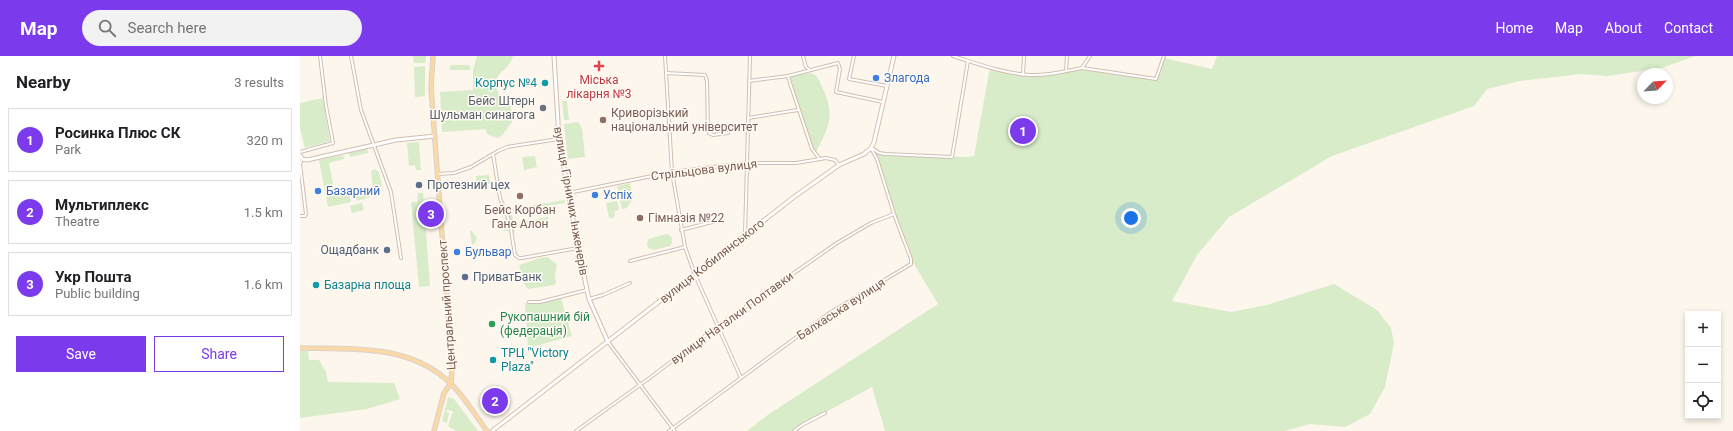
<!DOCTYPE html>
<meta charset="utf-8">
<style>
body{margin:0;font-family:Roboto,sans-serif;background:#f2f2f2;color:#202124}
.controls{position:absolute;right:12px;bottom:12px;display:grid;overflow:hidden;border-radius:0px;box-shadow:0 2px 6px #0003}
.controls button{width:36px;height:36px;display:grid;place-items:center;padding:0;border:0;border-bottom:1px solid #e0e0e0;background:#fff;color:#202124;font:20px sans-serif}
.compass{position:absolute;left:1337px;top:12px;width:36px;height:36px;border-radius:50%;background:#fff;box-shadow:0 2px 6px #0003;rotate:65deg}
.you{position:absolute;left:831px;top:162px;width:14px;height:14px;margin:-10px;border:3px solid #fff;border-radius:50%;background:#1a73e8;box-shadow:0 0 0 6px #1a73e833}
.badge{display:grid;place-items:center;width:26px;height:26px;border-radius:50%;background:#7c3aed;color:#fff;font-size:13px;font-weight:700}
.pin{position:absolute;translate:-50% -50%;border:2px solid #fff;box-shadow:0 1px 4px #0006}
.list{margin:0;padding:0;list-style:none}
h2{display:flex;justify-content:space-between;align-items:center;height:52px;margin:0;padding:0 16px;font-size:17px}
h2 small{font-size:13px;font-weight:400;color:#757577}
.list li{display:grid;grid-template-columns:26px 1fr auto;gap:12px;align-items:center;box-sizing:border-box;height:64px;margin:0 8px 8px;padding:0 8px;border:1px solid #e0e0e0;border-radius:0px}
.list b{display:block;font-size:15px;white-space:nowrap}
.list p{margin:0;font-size:13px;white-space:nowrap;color:#757577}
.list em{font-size:13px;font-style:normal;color:#757577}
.actions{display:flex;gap:8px;padding:12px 16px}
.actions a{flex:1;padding:9px 0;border:1px solid #7c3aed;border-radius:0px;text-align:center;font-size:14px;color:#7c3aed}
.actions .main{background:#7c3aed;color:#fff}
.icon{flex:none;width:22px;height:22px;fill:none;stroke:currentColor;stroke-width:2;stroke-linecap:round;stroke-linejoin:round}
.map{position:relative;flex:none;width:1433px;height:375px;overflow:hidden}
header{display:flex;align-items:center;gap:24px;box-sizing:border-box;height:56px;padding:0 20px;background:#7c3aed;color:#fff}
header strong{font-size:19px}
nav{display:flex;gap:22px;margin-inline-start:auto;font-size:14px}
.search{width:280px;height:36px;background:#f2f2f2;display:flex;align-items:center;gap:10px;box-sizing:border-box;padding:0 14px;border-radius:22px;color:#757577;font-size:15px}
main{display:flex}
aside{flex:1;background:#fff}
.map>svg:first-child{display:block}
.green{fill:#d8ecc9}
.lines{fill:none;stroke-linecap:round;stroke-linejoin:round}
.minor-casing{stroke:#d1beb0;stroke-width:4}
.tertiary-casing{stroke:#d1beb0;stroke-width:5}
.secondary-casing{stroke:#d6c0b0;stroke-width:5}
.primary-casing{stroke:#dad1cd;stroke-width:5.5}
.minor{stroke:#fff;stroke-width:2}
.tertiary{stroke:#fff;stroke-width:3}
.secondary{stroke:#fff;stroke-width:3}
.primary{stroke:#fbd9a5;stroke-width:3.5}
.health-dot{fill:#e0444e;stroke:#fffaf3;stroke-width:1.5}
.shop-dot{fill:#3f7fe0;stroke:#fffaf3;stroke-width:1.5}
.culture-dot{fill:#0f9aa8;stroke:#fffaf3;stroke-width:1.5}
.worship-dot{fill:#6b7280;stroke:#fffaf3;stroke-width:1.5}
.education-dot{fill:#8d6e63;stroke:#fffaf3;stroke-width:1.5}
.service-dot{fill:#5c6f8a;stroke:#fffaf3;stroke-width:1.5}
.leisure-dot{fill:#2e9e5b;stroke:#fffaf3;stroke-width:1.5}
.labels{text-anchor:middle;stroke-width:3;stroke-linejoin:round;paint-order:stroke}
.shop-label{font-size:12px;fill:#366cbe;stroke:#fffaf3;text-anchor:start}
.health-label{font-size:12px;fill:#be3a42;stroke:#fffaf3}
.culture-label{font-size:12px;fill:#0d838f;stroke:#fffaf3;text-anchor:start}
.worship-label{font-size:12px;fill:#5b616d;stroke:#fffaf3;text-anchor:end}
.education-label{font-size:12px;fill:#785e54;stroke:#fffaf3;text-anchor:start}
.street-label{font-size:12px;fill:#7a5c4d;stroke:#fffaf3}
.service-label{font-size:12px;fill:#4e5e75;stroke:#fffaf3;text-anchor:start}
.leisure-label{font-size:12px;fill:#27864d;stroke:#fffaf3;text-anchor:start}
</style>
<header>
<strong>Map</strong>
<div class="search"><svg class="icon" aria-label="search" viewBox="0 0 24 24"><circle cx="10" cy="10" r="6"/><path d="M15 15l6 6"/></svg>Search here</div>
<nav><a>Home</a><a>Map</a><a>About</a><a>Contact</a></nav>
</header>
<main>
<aside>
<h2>Nearby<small>3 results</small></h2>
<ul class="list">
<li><span class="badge">1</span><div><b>Росинка Плюс СК</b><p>Park</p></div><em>320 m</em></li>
<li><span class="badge">2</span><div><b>Мультиплекс</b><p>Theatre</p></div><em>1.5 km</em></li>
<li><span class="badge">3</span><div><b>Укр Пошта</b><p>Public building</p></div><em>1.6 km</em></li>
</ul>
<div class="actions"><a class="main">Save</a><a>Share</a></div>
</aside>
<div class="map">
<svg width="1433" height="375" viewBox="0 0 1433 375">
<rect width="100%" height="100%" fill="#fdf6ec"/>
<g class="green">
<path d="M113 0H126L125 7H114Z"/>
<path d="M177 0H213C206 21 190 12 199 39L210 45 212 66 203 78 198 82 188 79 185 73 142 76 140 36 173 34V14Z"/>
<path d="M917 0H1395L1362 12 1307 20 1281 18 1220 25 1187 33 1174 50 1032 100 929 161 897 199 872 245 931 256 967 249 1034 228 1077 254 1091 272 1094 287 1085 331 1070 358 1045 371 1010 368 984 375H585L572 331 502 369 495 375H447L469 358 638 248 611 203 594 158 577 103 571 92 579 97 586 98 666 101 674 100 690 11 715 17 740 19 782 12 856 23 864 2 912 13Z"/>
<rect x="150" y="9" width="20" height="5"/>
<path d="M125 10V40L115 41 114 11Z"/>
<path d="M511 17C518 20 519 24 522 31 536 60 529 71 515 98L490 24V20Z"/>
<path d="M23 42 30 85 5 92 0 72V47Z"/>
<path d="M262 45H267L269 64H264Z"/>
<path d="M278 66 282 72 285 101 268 103 264 68Z"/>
<path d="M119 86 121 114H116L115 109 109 110 107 87Z"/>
<path d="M67 93 68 97 50 101 49 97Z"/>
<path d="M43 99 44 103 29 107 35 138 49 135 51 146 28 151 19 104Z"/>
<path d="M235 100 237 111 224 114 222 101Z"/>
<path d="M75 113 79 116 82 130 77 134 73 132 71 115Z"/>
<path d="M189 119 190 128 176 129V120Z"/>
<path d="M330 127 333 143 327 152 322 153 317 130Z"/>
<path d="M68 131 70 141 57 145 54 134Z"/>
<path d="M118 137H123L130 230 119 231 111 146H117Z"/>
<path d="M265 144V147L228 153V150Z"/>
<path d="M317 145 319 154 314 155 315 159 313 162H309L306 147Z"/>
<path d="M62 147 64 154 52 157 50 150Z"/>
<path d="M209 158 212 159 215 173 213 182 211 175H204L202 166Z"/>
<path d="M248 161 249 167 225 172 222 170 220 166Z"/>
<path d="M171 174 177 182 175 187 172 189 170 176Z"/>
<path d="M366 178C372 179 374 185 370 190L354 194 348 192 347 187 349 183Z"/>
<path d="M248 201 257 209 255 219 256 227 254 229 228 233 219 221 220 211 219 209 240 202Z"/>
<path d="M261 242 272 280 228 292 225 247H241Z"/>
<path d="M0 295H8L9 304H19L26 316 28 326 94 327 100 343 67 353 0 362Z"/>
<path d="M148 341 154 343 178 375H156L148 370 153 355 147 354V356L149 357 147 367 142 365Z"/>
</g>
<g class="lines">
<g class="minor-casing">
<g id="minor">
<path d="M51 0 61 54 91 136 101 202"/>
<path d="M365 0 372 116 385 191 395 219 441 322"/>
<path d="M503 0 506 11 510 14"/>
<path d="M554 0 549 23 587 30"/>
<path d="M653 0C678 8 705 18 731 19 748 20 765 15 782 12L790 0"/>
<path d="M782 12 856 23 864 0"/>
<path d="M766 15 767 0"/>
<path d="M366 17 405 19 407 25 408 74 409 77 413 79 428 77"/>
<path d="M723 19 724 0"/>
<path d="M488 20 490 27 512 93 519 102"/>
<path d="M449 25 488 20 538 7 540 13 536 36 583 46"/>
<path d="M448 62 498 54"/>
<path d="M572 92 579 97 586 98 652 101 668 5"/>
<path d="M0 96 33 87 26 50 20 0"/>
<path d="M193 98 200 142 210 167 215 199 219 202H222L278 192"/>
<path d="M138 118 154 117 171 111 198 95 207 91 259 83"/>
<path d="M268 137 372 116 446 107H496L526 102 535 104 539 109"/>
<path d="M0 160H5L6 158 0 108 2 103"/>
<path d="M381 174 416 165"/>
<path d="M445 179 450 0"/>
<path d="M330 205 385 191"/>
<path d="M289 243 303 239 330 227"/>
<path d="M229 246H240L287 234"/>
<path d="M308 286 375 375"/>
<path d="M276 375 351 321 418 270 537 187 571 167 594 158"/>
<path d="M369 375 528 258 611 208V203L594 158 577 103 571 92"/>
<path d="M494 375 502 369 525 357"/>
</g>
</g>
<g class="tertiary-casing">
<g id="tertiary">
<path d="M254 0 259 83 278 192 289 243 308 286"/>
<path d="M0 99 2 103 7 104 96 84 135 80"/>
</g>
</g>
<g class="secondary-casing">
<path id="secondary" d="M192 375 494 141 539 109 564 98 571 92 574 86 594 0"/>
</g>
<g class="primary-casing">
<g id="primary">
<path d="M133 0 131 32 152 312 151 327 144 337 134 375"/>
<path d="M0 292C51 293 110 288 150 327 164 340 175 359 187 375"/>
</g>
</g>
<use href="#minor" class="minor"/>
<use href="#tertiary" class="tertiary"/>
<use href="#secondary" class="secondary"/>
<use href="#primary" class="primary"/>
</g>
<path class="health-dot" d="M297 4h4v4h4v4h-4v4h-4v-4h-4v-4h4z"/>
<g class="shop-dot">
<circle cx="576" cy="22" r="4"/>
<circle cx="18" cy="135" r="4"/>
<circle cx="295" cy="139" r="4"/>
<circle cx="157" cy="196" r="4"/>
</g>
<g class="culture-dot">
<circle cx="245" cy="27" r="4"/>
<circle cx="16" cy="229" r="4"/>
<circle cx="193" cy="304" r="4"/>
</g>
<circle class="worship-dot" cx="243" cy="52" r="4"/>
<g class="education-dot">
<circle cx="303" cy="64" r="4"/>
<circle cx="220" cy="140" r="4"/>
<circle cx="340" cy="162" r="4"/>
</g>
<g class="service-dot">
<circle cx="119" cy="129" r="4"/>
<circle cx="87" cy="194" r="4"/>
<circle cx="165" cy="221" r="4"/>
</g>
<circle class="leisure-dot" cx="192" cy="268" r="4"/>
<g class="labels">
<g class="shop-label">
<text x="584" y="26">Злагода</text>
<text x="26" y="139">Базарний</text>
<text x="303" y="143">Успіх</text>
<text x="165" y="200">Бульвар</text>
</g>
<g class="health-label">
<text x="299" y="28">Міська<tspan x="299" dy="14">лікарня №3</tspan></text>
</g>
<g class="culture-label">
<text x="237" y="31" text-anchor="end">Корпус №4</text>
<text x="24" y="233">Базарна площа</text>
<text x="201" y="301">ТРЦ "Victory<tspan x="201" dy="14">Plaza"</tspan></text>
</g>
<g class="worship-label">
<text x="235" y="49">Бейс Штерн<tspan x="235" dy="14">Шульман синагога</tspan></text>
</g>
<g class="education-label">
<text x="311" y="61">Криворізький<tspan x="311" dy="14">національний університет</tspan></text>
<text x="220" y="158" text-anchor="middle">Бейс Корбан<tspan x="220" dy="14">Гане Алон</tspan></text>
<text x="348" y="166">Гімназія №22</text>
</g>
<g class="street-label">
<text transform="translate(404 114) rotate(-7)" y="4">Стрільцова вулиця</text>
<text transform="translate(271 145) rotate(80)" y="4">вулиця Гірничих Інженерів</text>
<text transform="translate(412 205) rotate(-38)" y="4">вулиця Кобилянського</text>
<text transform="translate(147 249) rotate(-94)" y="4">Центральний проспект</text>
<text transform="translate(541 253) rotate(-33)" y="4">Балхаська вулиця</text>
<text transform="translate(432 262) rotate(-36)" y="4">вулиця Наталки Полтавки</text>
</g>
<g class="service-label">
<text x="127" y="133">Протезний цех</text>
<text x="79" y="198" text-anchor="end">Ощадбанк</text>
<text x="173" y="225">ПриватБанк</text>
</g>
<g class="leisure-label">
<text x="200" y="265">Рукопашний бій<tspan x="200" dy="14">(федерація)</tspan></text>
</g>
</g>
</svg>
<div class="controls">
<button>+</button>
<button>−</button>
<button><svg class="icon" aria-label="locate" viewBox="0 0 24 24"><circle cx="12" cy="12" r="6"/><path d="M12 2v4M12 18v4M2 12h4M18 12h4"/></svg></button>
</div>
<svg class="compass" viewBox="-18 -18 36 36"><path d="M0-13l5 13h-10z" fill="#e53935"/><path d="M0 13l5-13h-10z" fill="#757577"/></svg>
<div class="you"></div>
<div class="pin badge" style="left:723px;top:75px">1</div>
<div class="pin badge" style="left:195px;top:345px">2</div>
<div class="pin badge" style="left:131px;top:158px">3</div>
</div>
</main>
